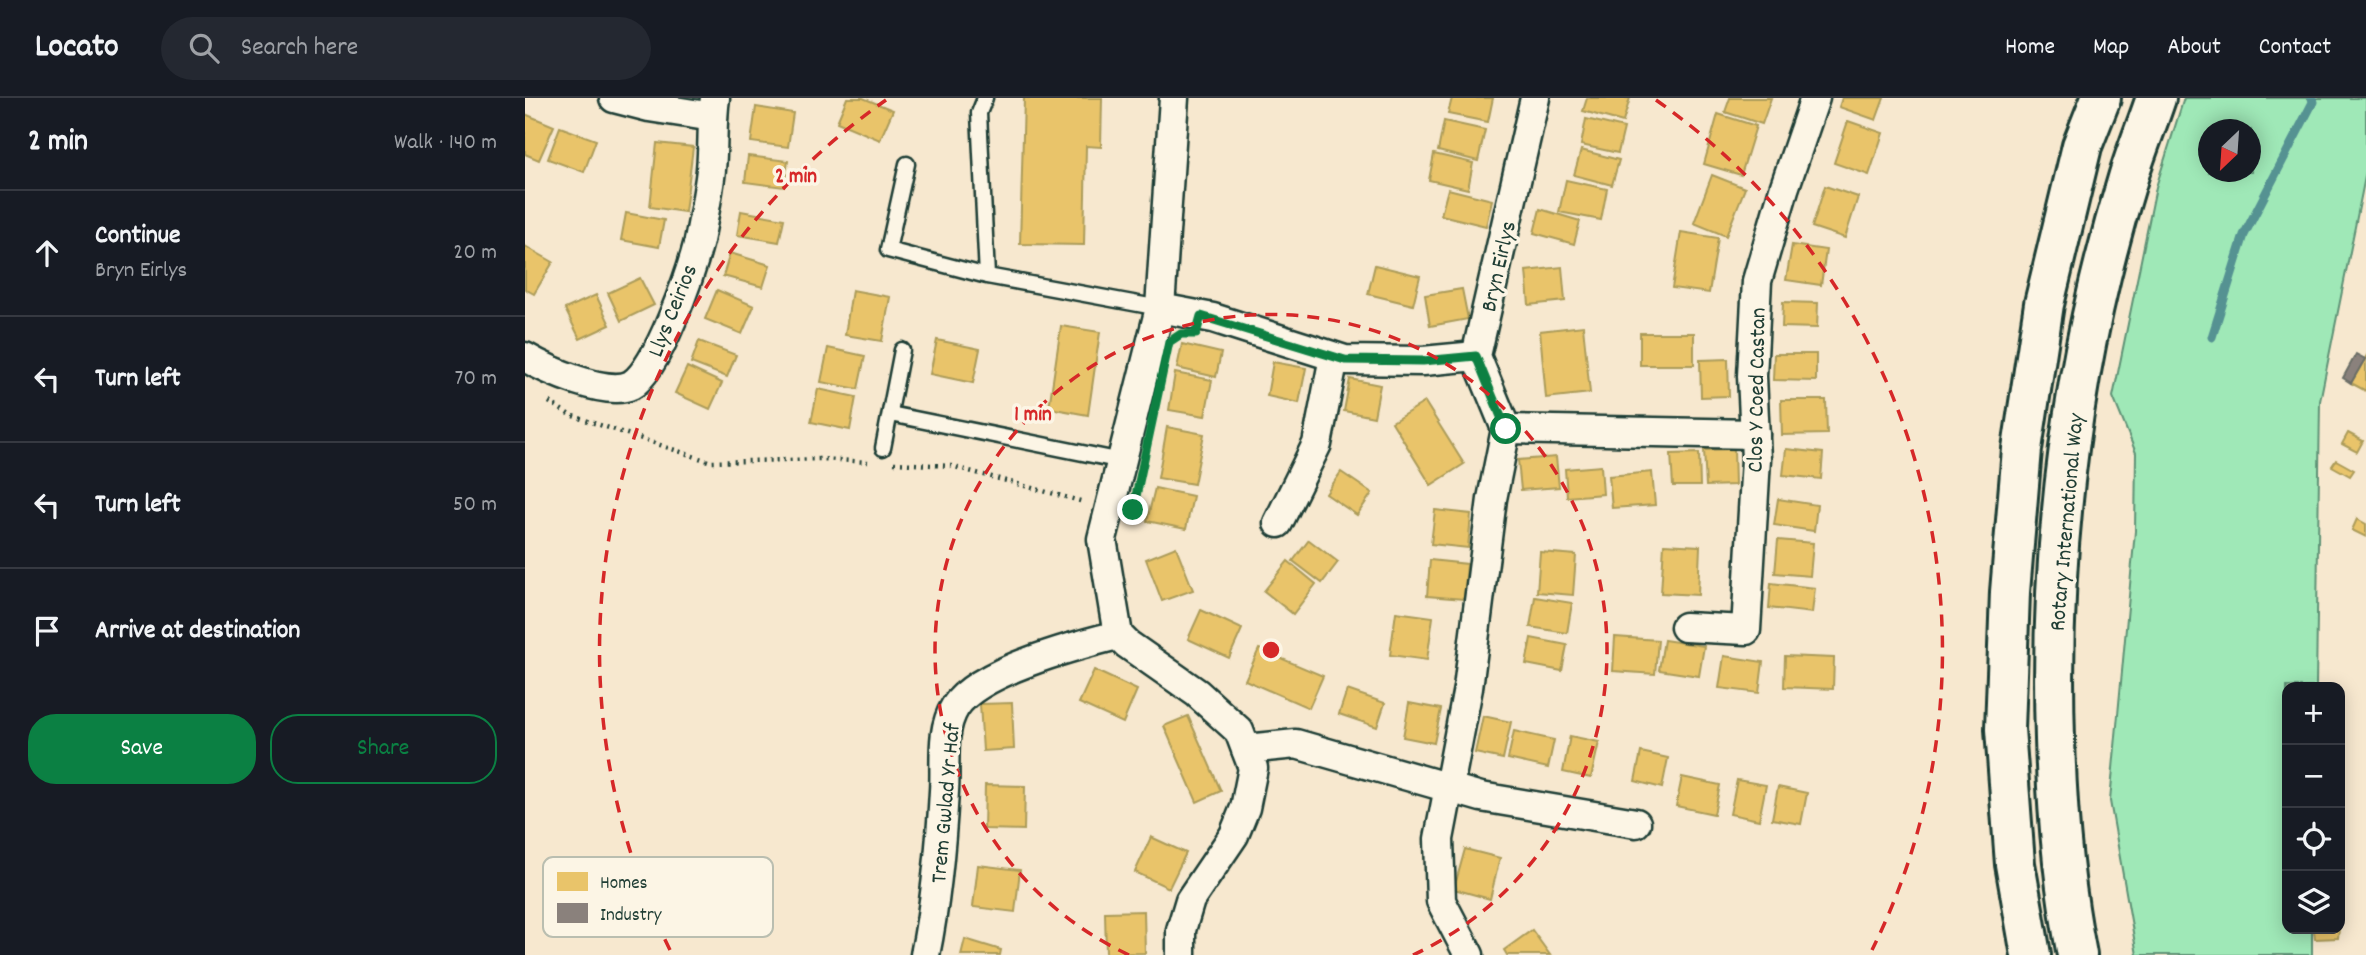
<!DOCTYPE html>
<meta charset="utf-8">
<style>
body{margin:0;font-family:Dekko,sans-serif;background:#242831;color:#f1f3f6}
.controls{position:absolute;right:21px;bottom:21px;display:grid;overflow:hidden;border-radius:14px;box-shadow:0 4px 18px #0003}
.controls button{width:63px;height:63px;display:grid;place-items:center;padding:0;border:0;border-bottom:2px solid #363941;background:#171b24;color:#f1f3f6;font:35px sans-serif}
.compass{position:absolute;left:1673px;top:21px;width:63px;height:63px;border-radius:50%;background:#171b24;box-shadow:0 4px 18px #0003;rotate:205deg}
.stop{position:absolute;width:21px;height:21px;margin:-16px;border:5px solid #0b8043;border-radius:50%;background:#fff}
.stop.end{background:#0b8043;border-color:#fff;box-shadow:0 2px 7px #0008}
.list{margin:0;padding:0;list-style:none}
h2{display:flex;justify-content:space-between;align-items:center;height:91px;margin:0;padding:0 28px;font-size:30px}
h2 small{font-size:23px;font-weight:400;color:#9ea1a6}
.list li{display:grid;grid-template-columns:46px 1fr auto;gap:21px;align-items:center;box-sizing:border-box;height:126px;padding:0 28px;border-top:2px solid #363941}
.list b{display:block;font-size:26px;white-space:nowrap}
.list p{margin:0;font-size:23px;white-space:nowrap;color:#9ea1a6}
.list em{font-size:23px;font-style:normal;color:#9ea1a6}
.actions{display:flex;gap:14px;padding:21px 28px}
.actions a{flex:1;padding:16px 0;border:2px solid #0b8043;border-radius:28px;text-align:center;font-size:24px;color:#0b8043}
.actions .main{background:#0b8043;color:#fff}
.icon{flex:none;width:38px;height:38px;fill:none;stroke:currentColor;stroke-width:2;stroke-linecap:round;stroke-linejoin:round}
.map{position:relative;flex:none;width:1841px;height:857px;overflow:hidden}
header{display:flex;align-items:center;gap:42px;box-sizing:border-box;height:98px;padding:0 35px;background:#171b24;border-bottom:2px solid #363941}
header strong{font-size:33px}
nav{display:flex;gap:38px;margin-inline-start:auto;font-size:24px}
.search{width:490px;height:63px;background:#242831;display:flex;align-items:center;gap:18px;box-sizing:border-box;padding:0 24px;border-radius:38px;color:#9ea1a6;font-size:26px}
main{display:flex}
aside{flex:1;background:#171b24}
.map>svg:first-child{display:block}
.green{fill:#9fe8b7;stroke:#5f9276;stroke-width:2;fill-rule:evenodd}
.homes{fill:#e9c46a;stroke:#ac9c5a;stroke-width:2}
.industry{fill:#8a817c;stroke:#6a6d66;stroke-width:2}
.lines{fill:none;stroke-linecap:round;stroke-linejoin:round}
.stream{stroke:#559292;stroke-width:9}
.lane-casing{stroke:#1f3d34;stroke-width:19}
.street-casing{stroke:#1f3d34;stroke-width:33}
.primary-casing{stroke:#1f3d34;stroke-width:44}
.path{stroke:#1f3d34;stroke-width:4.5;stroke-dasharray:2 5;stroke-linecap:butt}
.lane{stroke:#fcf5e5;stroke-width:14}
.street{stroke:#fcf5e5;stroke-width:28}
.primary{stroke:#fcf5e5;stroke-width:38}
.route{stroke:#0b8043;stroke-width:9}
.ring{fill:none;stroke:#d62828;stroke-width:3.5;stroke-dasharray:12 9}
.labels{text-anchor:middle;stroke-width:7;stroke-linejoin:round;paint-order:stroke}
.street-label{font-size:23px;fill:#1f3d34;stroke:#fcf5e5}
.key{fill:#fcf5e5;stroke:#babeb0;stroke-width:2}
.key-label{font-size:19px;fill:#1f3d34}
.centre{fill:#d62828;stroke:#fcf5e5;stroke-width:3.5}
.ring-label{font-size:21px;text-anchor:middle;font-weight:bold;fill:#d62828;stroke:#fcf5e5;stroke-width:7;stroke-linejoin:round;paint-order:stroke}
</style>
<header>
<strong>Locato</strong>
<div class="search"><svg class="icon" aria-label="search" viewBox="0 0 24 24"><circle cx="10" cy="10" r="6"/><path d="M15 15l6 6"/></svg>Search here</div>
<nav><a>Home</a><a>Map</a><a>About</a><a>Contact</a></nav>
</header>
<main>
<aside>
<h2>2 min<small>Walk · 140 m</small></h2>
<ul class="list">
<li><svg class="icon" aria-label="ahead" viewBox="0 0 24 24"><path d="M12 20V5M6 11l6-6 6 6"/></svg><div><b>Continue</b><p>Bryn Eirlys</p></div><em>20 m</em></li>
<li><svg class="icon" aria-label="left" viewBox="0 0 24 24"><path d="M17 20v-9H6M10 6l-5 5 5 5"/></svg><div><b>Turn left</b></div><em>70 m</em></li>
<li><svg class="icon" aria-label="left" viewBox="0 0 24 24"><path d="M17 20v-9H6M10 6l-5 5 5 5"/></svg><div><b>Turn left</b></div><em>50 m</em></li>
<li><svg class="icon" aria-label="arrive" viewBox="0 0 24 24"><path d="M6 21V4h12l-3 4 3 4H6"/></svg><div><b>Arrive at destination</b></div></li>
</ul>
<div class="actions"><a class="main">Save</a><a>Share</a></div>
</aside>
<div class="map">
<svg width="1841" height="857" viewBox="0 0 1841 857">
<rect width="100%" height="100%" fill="#f7e8cf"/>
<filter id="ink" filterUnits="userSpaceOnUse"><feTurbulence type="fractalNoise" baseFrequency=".0143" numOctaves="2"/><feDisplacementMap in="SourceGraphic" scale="14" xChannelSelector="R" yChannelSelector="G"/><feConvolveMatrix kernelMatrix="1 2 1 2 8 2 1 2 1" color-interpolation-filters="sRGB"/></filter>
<g filter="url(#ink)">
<path class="green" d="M1659 0H1841V74L1795 303 1791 589H1762V831H1787V857H1612L1585 703 1610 433 1611 355 1588 299 1631 89ZM1684 32H1726V74H1684Z"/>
<g class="homes">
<path d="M322 0H338L368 12 355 42 312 24Z"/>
<path d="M499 0H577L576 49 561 48 559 147 495 146Z"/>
<path d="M927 0H968L963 24 923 16Z"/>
<path d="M1062 0H1105L1098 24 1058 13Z"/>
<path d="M1205 0H1246L1237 26 1200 14Z"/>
<path d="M1317 0H1359L1351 22 1314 9Z"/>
<path d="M231 9 268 15 263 49 226 44Z"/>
<path d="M0 16 29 28 14 62 0 56Z"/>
<path d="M1193 16 1231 28 1216 77 1179 66Z"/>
<path d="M1061 21 1099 30 1093 55 1056 47Z"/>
<path d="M919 23 960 32 953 63 913 53Z"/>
<path d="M1323 23 1358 35 1344 77 1309 65Z"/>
<path d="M35 29 71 42 59 74 23 61Z"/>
<path d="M132 45 168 49 160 114 125 109Z"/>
<path d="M1056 52 1094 62 1087 87 1049 77Z"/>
<path d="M909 56 948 65 943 91 904 82Z"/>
<path d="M223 58 263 63 259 89 220 84Z"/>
<path d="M1187 77 1220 90 1201 138 1169 125Z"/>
<path d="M1041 82 1082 91 1076 122 1034 114Z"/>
<path d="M1300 88 1333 99 1320 140 1287 129Z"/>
<path d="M923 91 967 102 961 128 916 117Z"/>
<path d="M1015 111 1055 123 1049 146 1009 135Z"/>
<path d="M216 113 259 121 254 144 212 137Z"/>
<path d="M101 115 139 122 134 149 96 142Z"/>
<path d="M1156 134 1193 140 1184 195 1147 190Z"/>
<path d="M1267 147 1301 152 1296 187 1261 182Z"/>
<path d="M0 148 28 164 9 196 0 191Z"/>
<path d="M205 155 245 167 238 189 198 178Z"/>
<path d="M850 167 895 178 888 207 843 196Z"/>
<path d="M1037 169 1040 203 1004 207 1001 173Z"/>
<path d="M115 180 129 207 96 223 83 195Z"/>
<path d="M937 191 943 221 905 228 900 197Z"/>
<path d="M192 192 229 208 217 236 180 221Z"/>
<path d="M327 192 365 199 357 243 320 237Z"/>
<path d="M71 197 85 227 55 241 40 211Z"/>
<path d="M1258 204 1293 205 1292 230 1257 229Z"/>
<path d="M536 228 575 234 563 317 524 310Z"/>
<path d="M1058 228 1065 295 1021 300 1015 233Z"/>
<rect x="1115" y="235" width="54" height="32"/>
<path d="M412 242 455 251 448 285 405 276Z"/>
<path d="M174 243 211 257 202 279 166 265Z"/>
<path d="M657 246 696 255 691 279 652 270Z"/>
<path d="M303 250 340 258 333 291 296 284Z"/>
<path d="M1249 256H1291V283L1248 282Z"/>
<path d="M1841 259V293L1826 285Z"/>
<path d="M1203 261 1204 298 1176 299 1175 262Z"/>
<path d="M748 264 781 270 774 305 742 298Z"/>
<path d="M162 269 197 285 185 311 150 295Z"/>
<path d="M650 275 687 282 680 318 644 312Z"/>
<path d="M825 281 855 287 849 319 819 313Z"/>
<path d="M293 291 331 299 325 332 286 324Z"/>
<path d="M1256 302H1301L1302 336 1257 337Z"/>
<path d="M900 304 939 366 906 387 867 324Z"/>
<path d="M642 329 679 336 669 386 633 380Z"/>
<path d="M1823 335 1838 343 1832 354 1817 346Z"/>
<path d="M1209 351 1210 387 1181 388 1179 352Z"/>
<path d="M1261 351 1298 355 1296 381 1258 377Z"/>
<path d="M1174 355 1175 388H1148L1146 356Z"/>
<path d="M1031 359 1034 389 996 392 993 362Z"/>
<path d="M1811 362 1829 372 1825 378 1807 368Z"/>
<path d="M1076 368 1078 396 1042 399 1040 371Z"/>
<path d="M816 374 847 395 832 417 801 396Z"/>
<path d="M1127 374 1130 407 1087 410 1084 378Z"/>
<path d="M630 390 668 398 661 431 622 423Z"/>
<path d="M1253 401 1292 407 1289 433 1249 427Z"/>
<path d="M910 412 946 416 943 450 906 446Z"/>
<path d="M1832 421 1841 426V439L1827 432Z"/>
<path d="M784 442 813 464 797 485 768 463Z"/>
<path d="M1253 442 1288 445 1285 478 1250 475Z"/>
<path d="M1139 446 1175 448 1173 497 1136 495Z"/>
<path d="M651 449 668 492 637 503 621 461Z"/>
<path d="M1015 454 1051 457 1048 497 1012 494Z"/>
<path d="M905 462 942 466 939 501 902 498Z"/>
<path d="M763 463 791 486 768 516 739 493Z"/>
<path d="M1246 485 1290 490 1287 515 1244 510Z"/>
<path d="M1010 499 1047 505 1042 535 1005 529Z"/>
<path d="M676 512 717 531 704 560 663 541Z"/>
<path d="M871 514 908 519 902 562 865 557Z"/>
<path d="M1090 539 1133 542 1130 576 1088 573Z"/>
<path d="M1006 540 1042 547 1037 573 1001 566Z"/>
<path d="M1139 542 1179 548 1174 578 1134 572Z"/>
<path d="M734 551 798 578 784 610 720 582Z"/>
<path d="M1199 558 1238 564 1234 595 1194 590Z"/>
<path d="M1260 558 1309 560 1308 591 1259 589Z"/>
<path d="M569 572 612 592 598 625 554 605Z"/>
<path d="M822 592 860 605 852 629 814 616Z"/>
<path d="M487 605 489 651 458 653 455 606Z"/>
<path d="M884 605 916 611 909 645 878 639Z"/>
<path d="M663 618 696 693 672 704 639 628Z"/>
<path d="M958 618 986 624 978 661 950 655Z"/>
<path d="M989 633 1029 642 1023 670 983 661Z"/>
<path d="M1045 638 1074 644 1066 680 1038 674Z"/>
<path d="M1116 654 1143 660 1137 690 1110 683Z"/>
<path d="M1157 679 1195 687 1189 716 1151 708Z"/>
<path d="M1212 682 1241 687 1234 722 1205 716Z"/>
<path d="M460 687 500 688 499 732 459 731Z"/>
<path d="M1253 689 1282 695 1276 726 1247 721Z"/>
<path d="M626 739 661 755 644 790 610 774Z"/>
<path d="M940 751 975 760 965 801 929 791Z"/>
<path d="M453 767 495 772 490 814 448 809Z"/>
<path d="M619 813 620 855 581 856 580 814Z"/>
<path d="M1814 831 1813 840 1790 841 1789 832Z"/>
<path d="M1007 832 1025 857H982L979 852Z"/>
<path d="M440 841 476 852 475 857H436Z"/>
</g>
<path class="industry" d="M1831 256 1840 261 1826 285 1818 280Z"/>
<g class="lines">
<path class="stream" d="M1687 239 1719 137 1788 4 1787 0"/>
<g class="lane-casing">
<g id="lane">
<path d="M460 0 454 15 462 178"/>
<path d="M382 66 363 152 462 178 635 210"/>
<path d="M365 316 597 363"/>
<path d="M358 350 377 252"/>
</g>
</g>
<g class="street-casing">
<g id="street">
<path d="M89 0 124 9 188 19"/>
<path d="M649 0 635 210 577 441 593 537 602 546 672 595 714 633 728 670 720 710 709 737 665 802 656 832V857"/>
<path d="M635 210 688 220 820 262 898 263 951 258"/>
<path d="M0 259C22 272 82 299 106 287 133 272 166 174 174 143 178 123 182 101 185 80 189 54 186 26 190 0"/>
<path d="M981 331 951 258 1010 0"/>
<path d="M753 425 792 346 809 259"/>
<path d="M1160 529 1221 532 1231 361 1227 278 1232 183 1259 91 1290 0"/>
<path d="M721 651 771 646 956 699 1111 725"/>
<path d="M400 857C411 803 416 748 419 693 421 666 415 633 430 609 453 573 552 547 593 537"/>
<path d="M944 857 916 803 914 741 943 590 967 401 981 331 1230 336"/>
</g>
</g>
<g class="primary-casing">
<g id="primary">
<path d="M1506 857 1490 766 1480 631 1485 494 1497 351 1519 206 1557 48 1576 0"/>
<path d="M1552 857C1538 786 1532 713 1530 641 1524 452 1547 261 1603 80 1611 53 1622 27 1631 0"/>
</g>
</g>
<g class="path">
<path d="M24 304 45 317 186 364 297 361 343 364"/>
<path d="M369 365 426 368 559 404"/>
</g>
<use href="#lane" class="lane"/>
<use href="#street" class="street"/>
<use href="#primary" class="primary"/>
</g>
</g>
<g class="lines" filter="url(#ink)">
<path class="route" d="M608 412 644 244 656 236H671L676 218 820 262 898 263 951 258 981 331"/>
</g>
<g class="ring">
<path d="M604 857A336 336 0 1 1 888 857"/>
<path d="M145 852A672 672 0 0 1 361 2M1131 2A672 672 0 0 1 1347 852"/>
</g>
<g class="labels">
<g class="street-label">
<text transform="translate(972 168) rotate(-77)" y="8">Bryn Eirlys</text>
<text transform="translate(146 212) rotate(-68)" y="8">Llys Ceirios</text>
<text transform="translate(1230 292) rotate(-89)" y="8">Clos Y Coed Castan</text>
<text transform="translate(1540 424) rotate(-85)" y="8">Rotary International Way</text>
<text transform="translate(419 705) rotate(-85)" y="8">Trem Gwlad Yr Haf</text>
</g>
</g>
<rect x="18" y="759" width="230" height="80" rx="10" class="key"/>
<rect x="32" y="774" width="31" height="19" fill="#e9c46a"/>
<rect x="32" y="805" width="31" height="20" fill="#8a817c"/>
<g class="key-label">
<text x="75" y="790">Homes</text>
<text x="75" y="822">Industry</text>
</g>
<circle cx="746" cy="552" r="10" class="centre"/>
<g class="ring-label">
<text x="271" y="84">2 min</text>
<text x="508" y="322">1 min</text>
</g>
</svg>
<div class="controls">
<button>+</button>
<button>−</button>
<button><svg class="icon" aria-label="locate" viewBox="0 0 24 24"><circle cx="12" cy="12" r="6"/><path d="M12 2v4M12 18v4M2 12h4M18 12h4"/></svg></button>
<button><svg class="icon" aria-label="layers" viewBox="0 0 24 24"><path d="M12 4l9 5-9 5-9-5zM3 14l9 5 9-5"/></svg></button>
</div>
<svg class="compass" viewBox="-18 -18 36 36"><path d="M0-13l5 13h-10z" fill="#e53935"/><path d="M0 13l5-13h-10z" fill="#9ea1a6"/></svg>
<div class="stop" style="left:981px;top:331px"></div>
<div class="stop end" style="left:608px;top:412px"></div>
</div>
</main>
